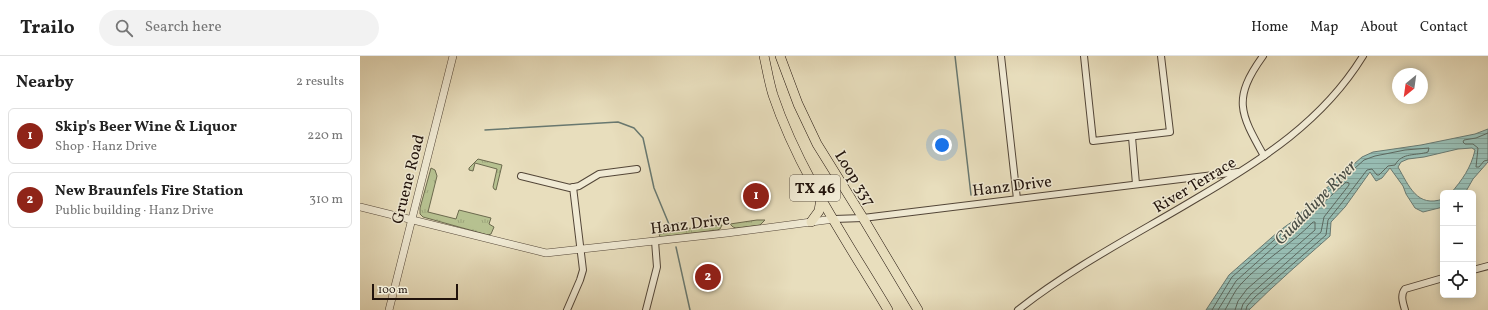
<!DOCTYPE html>
<meta charset="utf-8">
<style>
body{margin:0;font-family:Vollkorn,serif;background:#f2f2f2;color:#222}
.controls{position:absolute;right:12px;bottom:12px;display:grid;overflow:hidden;border-radius:6px;box-shadow:0 2px 10px #0003}
.controls button{width:36px;height:36px;display:grid;place-items:center;padding:0;border:0;border-bottom:1px solid #e0e0e0;background:#fff;color:#222;font:20px sans-serif}
.compass{position:absolute;left:1032px;top:12px;width:36px;height:36px;border-radius:50%;background:#fff;box-shadow:0 2px 10px #0003;rotate:209deg}
.scale{position:absolute;left:12px;bottom:10px;width:86px;box-sizing:border-box;padding-left:4px;border:2px solid #21130c;border-top:0;font-size:11px;line-height:14px;white-space:nowrap;color:#21130c;-webkit-text-stroke:3px #f0ead4;paint-order:stroke}
.you{position:absolute;left:582px;top:89px;width:14px;height:14px;margin:-10px;border:3px solid #fff;border-radius:50%;background:#1a73e8;box-shadow:0 0 0 6px #1a73e833}
.badge{display:grid;place-items:center;width:26px;height:26px;border-radius:50%;background:#8f2418;color:#fff;font-size:13px;font-weight:700}
.pin{position:absolute;translate:-50% -50%;border:2px solid #fff;box-shadow:0 1px 4px #0006}
.list{margin:0;padding:0;list-style:none}
h2{display:flex;justify-content:space-between;align-items:center;height:52px;margin:0;padding:0 16px;font-size:17px}
h2 small{font-size:13px;font-weight:400;color:#767676}
.list li{display:grid;grid-template-columns:26px 1fr auto;gap:12px;align-items:center;box-sizing:border-box;height:56px;margin:0 8px 8px;padding:0 8px;border:1px solid #e0e0e0;border-radius:6px}
.list b{display:block;font-size:15px;white-space:nowrap}
.list p{margin:0;font-size:13px;white-space:nowrap;color:#767676}
.list em{font-size:13px;font-style:normal;color:#767676}
.icon{flex:none;width:22px;height:22px;fill:none;stroke:currentColor;stroke-width:2;stroke-linecap:round;stroke-linejoin:round}
.map{position:relative;flex:none;width:1128px;height:254px;overflow:hidden}
header{display:flex;align-items:center;gap:24px;box-sizing:border-box;height:56px;padding:0 20px;background:#fff;border-bottom:1px solid #e0e0e0}
header strong{font-size:19px}
nav{display:flex;gap:22px;margin-inline-start:auto;font-size:14px}
.search{width:280px;height:36px;background:#f2f2f2;display:flex;align-items:center;gap:10px;box-sizing:border-box;padding:0 14px;border-radius:22px;color:#767676;font-size:15px}
main{display:flex}
aside{flex:1;background:#fff}
.map>svg:first-child{display:block}
.grass{fill:url(#grass-tufts);stroke:#6c6a4e}
.water{fill:url(#water-rules);stroke:#687870}
.lines{fill:none;stroke-linecap:round;stroke-linejoin:round}
.shore{stroke:#5c685f;stroke-width:1}
.stream{stroke:#687870;stroke-width:1.5}
.minor-casing{stroke:#534638;stroke-width:8}
.tertiary-casing{stroke:#534638;stroke-width:8}
.primary-casing{stroke:#21130c;stroke-width:10}
.minor{stroke:#f0ead4;stroke-width:6}
.tertiary{stroke:#f0ead4;stroke-width:7}
.primary{stroke:#e8debd;stroke-width:9}
.labels{text-anchor:middle;stroke-width:3;stroke-linejoin:round;paint-order:stroke}
.shield{fill:#f0ead4;stroke:#5f5448;stroke-width:1}
.shield-label{font-size:15px;font-weight:bold;fill:#21130c}
.street-label{font-size:16px;fill:#21130c;stroke:#f0ead4}
.water-label{font-size:17px;font-style:italic;fill:#4a4e46;stroke:#f0ead4}
</style>
<header>
<strong>Trailo</strong>
<div class="search"><svg class="icon" aria-label="search" viewBox="0 0 24 24"><circle cx="10" cy="10" r="6"/><path d="M15 15l6 6"/></svg>Search here</div>
<nav><a>Home</a><a>Map</a><a>About</a><a>Contact</a></nav>
</header>
<main>
<aside>
<h2>Nearby<small>2 results</small></h2>
<ul class="list">
<li><span class="badge">1</span><div><b>Skip's Beer Wine &amp; Liquor</b><p>Shop · Hanz Drive</p></div><em>220 m</em></li>
<li><span class="badge">2</span><div><b>New Braunfels Fire Station</b><p>Public building · Hanz Drive</p></div><em>310 m</em></li>
</ul>
</aside>
<div class="map">
<svg width="1128" height="254" viewBox="0 0 1128 254">
<defs>
<pattern id="grass-tufts" width="24" height="20" patternUnits="userSpaceOnUse"><rect width="24" height="20" fill="#b6c190"/><path d="M3 7l-1-3M5 7V3M7 7l1-3M15 17l-1-3M17 17v-4M19 17l1-3" fill="none" stroke="#9ca57b"/></pattern>
<pattern id="water-rules" width="6" height="5" patternUnits="userSpaceOnUse"><rect width="6" height="5" fill="#97bcb2"/><path d="M0 2.5h6" fill="none" stroke="#82a198"/></pattern>
</defs>
<rect width="100%" height="100%" fill="#e8debd"/>
<filter id="stains"><feTurbulence type="fractalNoise" baseFrequency=".005" numOctaves="4"/><feColorMatrix values="0 0 0 0 .2 0 0 0 0 .09 0 0 0 0 .02 0 0 0 .5 -.17"/></filter>
<radialGradient id="worn" r=".72"><stop offset=".6" stop-color="#630" stop-opacity="0"/><stop offset="1" stop-color="#630" stop-opacity=".3"/></radialGradient>
<g class="grass">
<path d="M118 103 142 109 136 134 134 133 133 131 137 113 115 107 113 115 109 114V112Z"/>
<path d="M71 112 75 114 77 120 68 156 96 163 99 154 131 162 129 168 134 171 131 178 128 179 63 161 60 158V152Z"/>
<path d="M397 164H405L400 169 376 172 373 171 370 168Z"/>
<path d="M316 167H322L323 173 362 169 360 173 357 174 300 181 299 178 311 176H304L317 173Z"/>
</g>
<path class="water" d="M1128 73V106L1113 123 1105 137H1091C1102 124 1111 112 1115 94L1112 92 1098 93 1064 101 1048 103 1041 106 1038 111C1049 130 1057 152 1083 143V151L1063 156 1055 152 1046 138 1043 130 1030 112 1022 122 1016 125 1010 116 985 151 971 166 970 180C943 204 915 228 889 254H846L869 219 919 175 933 165 955 142 1002 101 1013 96 1061 89 1115 78Z"/>
<g class="lines">
<g class="shore">
<path d="M1128 77 1116 82 1104 84 1103 86 1105 88H1113L1118 92 1116 111H1119L1124 105 1128 104"/>
<path d="M852 254 872 221 921 178 935 168 958 145 1004 104 1015 100 1045 94 1069 92 1068 96C1056 100 1042 96 1035 109L1028 110 1019 119H1017L1012 113 1007 114 981 148 968 164 966 179 895 241 887 250 886 254"/>
<path d="M858 254 876 225 924 182 939 171 961 149 986 126 989 127V129L964 161 961 176 891 238 883 248 881 254"/>
<path d="M865 254C870 246 874 235 881 228 902 205 932 188 953 166H955V174L887 233 878 245 875 254"/>
</g>
<g class="stream">
<path d="M595 0 611 139"/>
<path d="M125 74 258 66 274 72 283 82 294 132 311 173"/>
<path d="M316 191 330 254"/>
</g>
<g class="minor-casing">
<g id="minor">
<path d="M641 0 657 143"/>
<path d="M724 0 733 85 810 76 801 0"/>
<path d="M903 0C872 43 880 57 904 100"/>
<path d="M772 81 776 128"/>
<path d="M161 120 210 132 219 130 239 118 277 113"/>
<path d="M474 163 503 162 878 116"/>
<path d="M1113 214 1128 210"/>
<path d="M207 254 220 224 223 214 213 131"/>
<path d="M286 254 297 211 295 185"/>
<path d="M658 254C714 210 777 178 837 142 902 104 963 65 1003 0"/>
<path d="M1045 254C1043 247 1040 239 1045 233L1083 222"/>
</g>
</g>
<g class="tertiary-casing">
<g id="tertiary">
<path d="M0 151 186 197 367 177 474 163"/>
<path d="M29 254 93 0"/>
</g>
</g>
<g class="primary-casing">
<g id="primary">
<path d="M404 0C407 13 409 26 413 39 439 116 487 185 528 254"/>
<path d="M420 0 438 48 457 88 503 162 558 254"/>
<path d="M451 166 459 155 461 142"/>
</g>
</g>
<use href="#minor" class="minor"/>
<use href="#tertiary" class="tertiary"/>
<use href="#primary" class="primary"/>
</g>
<g class="labels">
<rect class="shield" x="430" y="119" width="50" height="26" rx="3"/>
<g class="shield-label">
<text x="455" y="137">TX 46</text>
</g>
<g class="street-label">
<text transform="translate(496 122) rotate(58)" y="6">Loop 337</text>
<text transform="translate(47 123) rotate(-76)" y="6">Gruene Road</text>
<text transform="translate(834 128) rotate(-31)" y="6">River Terrace</text>
<text transform="translate(652 129) rotate(-7)" y="6">Hanz Drive</text>
<text transform="translate(330 167) rotate(-7)" y="6">Hanz Drive</text>
</g>
<g class="water-label">
<text transform="translate(955 146) rotate(-46)" y="6">Guadalupe River</text>
</g>
</g>
<rect width="100%" height="100%" filter="url(#stains)"/>
<rect width="100%" height="100%" fill="url(#worn)"/>
</svg>
<div class="controls">
<button>+</button>
<button>−</button>
<button><svg class="icon" aria-label="locate" viewBox="0 0 24 24"><circle cx="12" cy="12" r="6"/><path d="M12 2v4M12 18v4M2 12h4M18 12h4"/></svg></button>
</div>
<svg class="compass" viewBox="-18 -18 36 36"><path d="M0-13l5 13h-10z" fill="#e53935"/><path d="M0 13l5-13h-10z" fill="#767676"/></svg>
<div class="scale">100 m</div>
<div class="you"></div>
<div class="pin badge" style="left:396px;top:140px">1</div>
<div class="pin badge" style="left:348px;top:221px">2</div>
</div>
</main>
